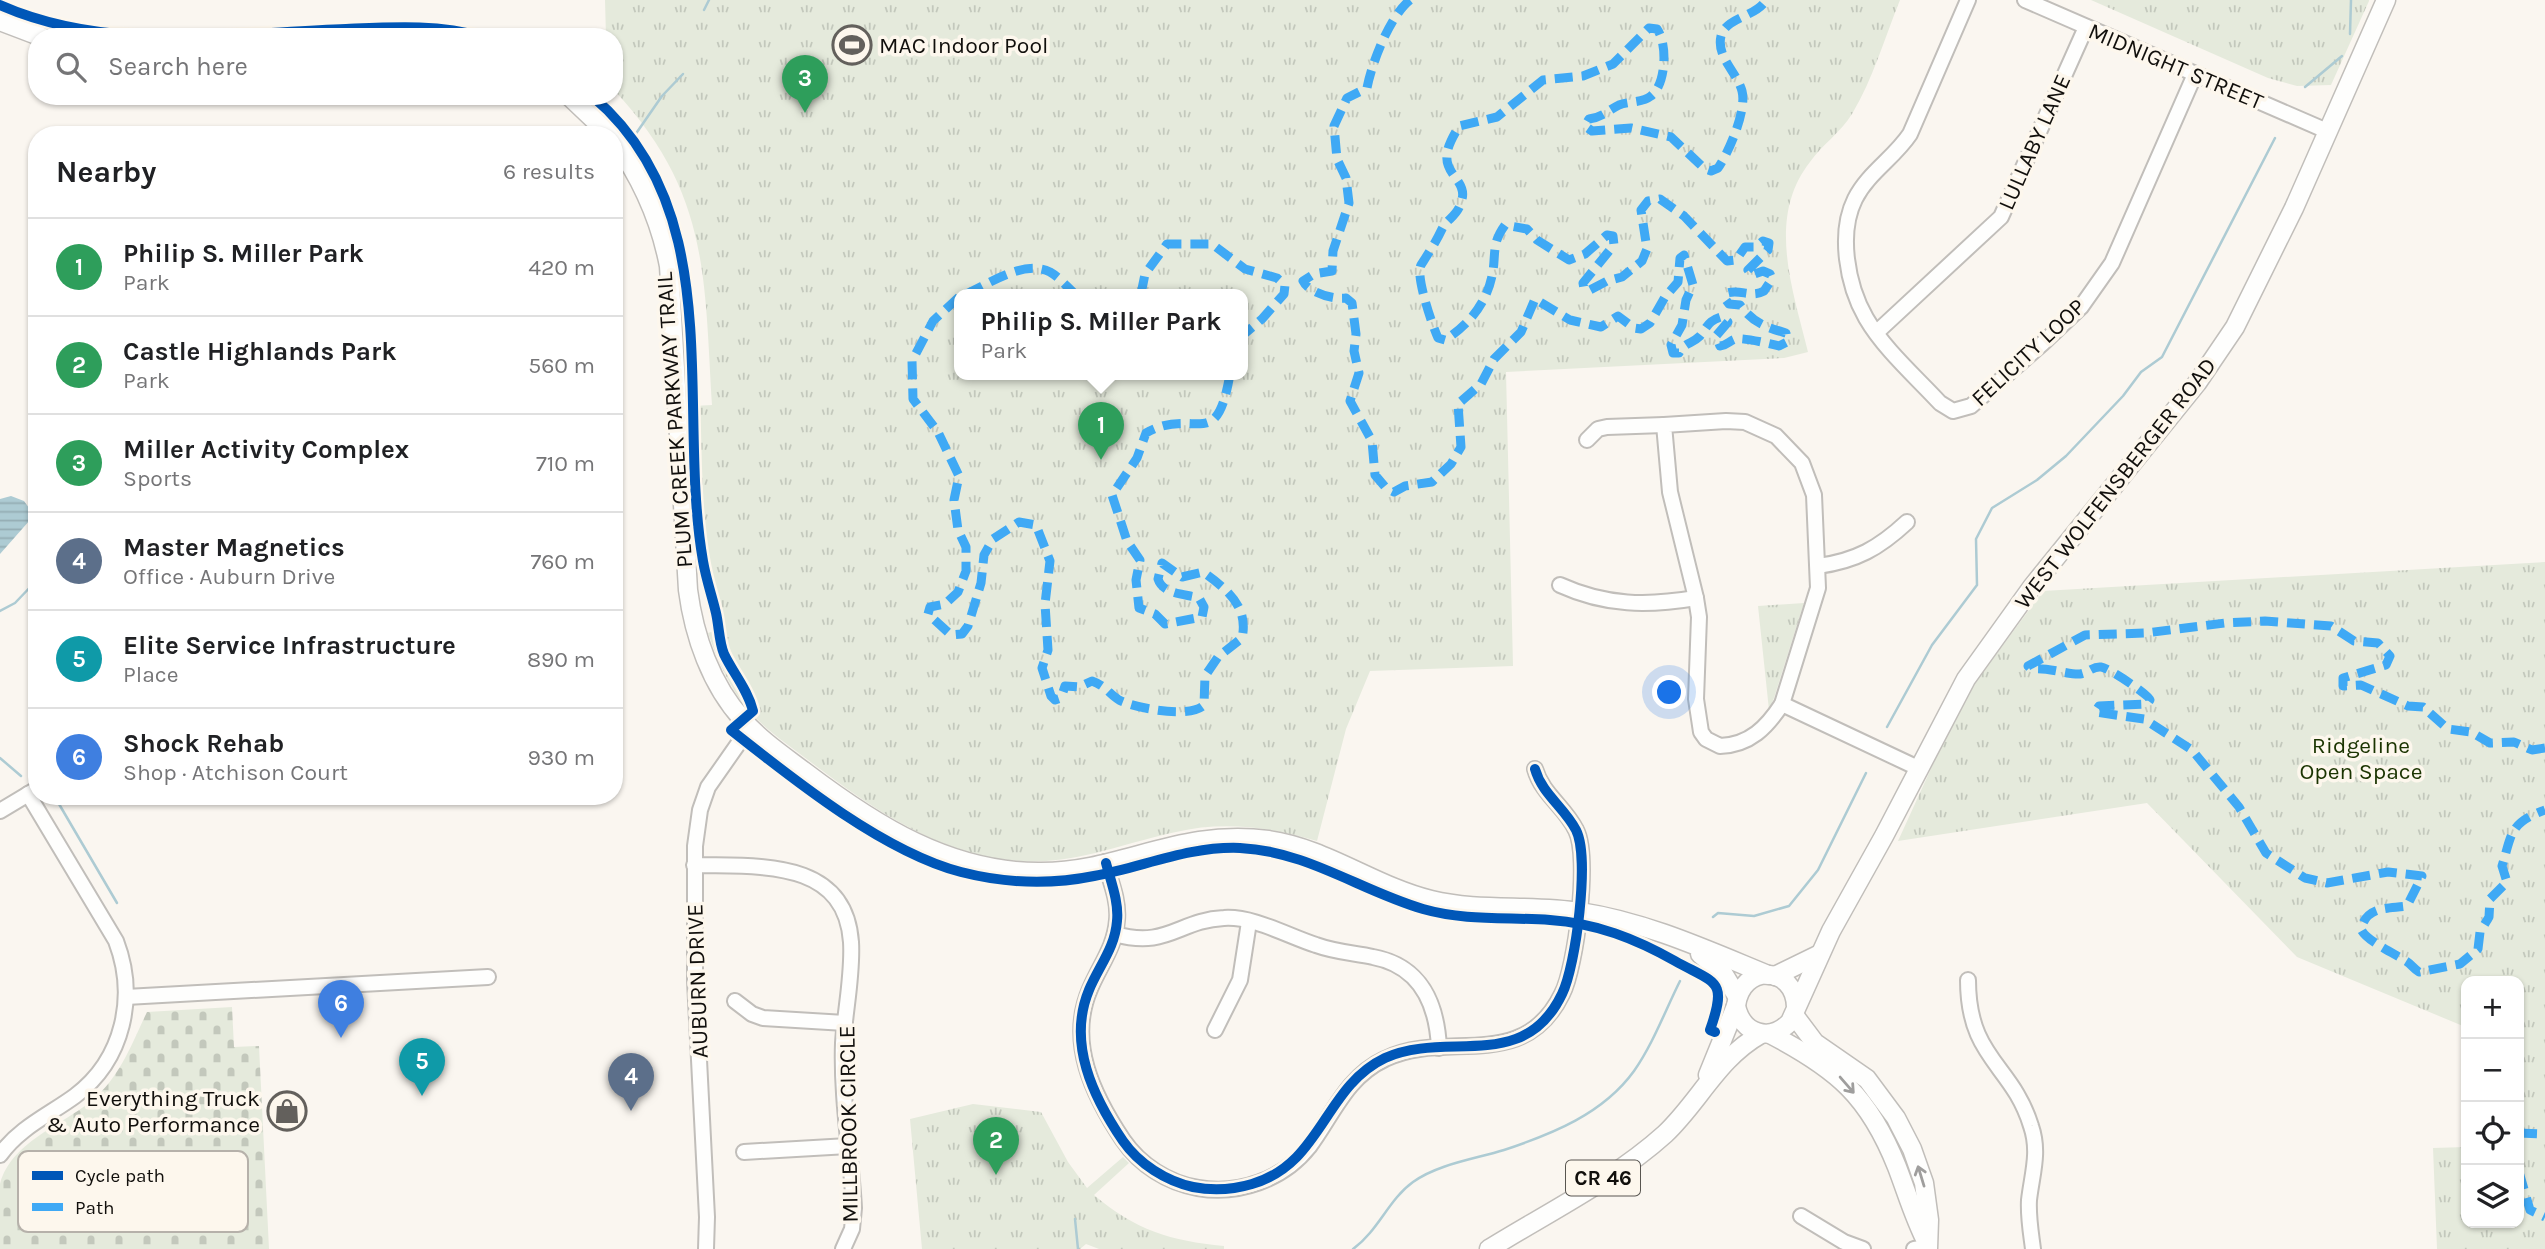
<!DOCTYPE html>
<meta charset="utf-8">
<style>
body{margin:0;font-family:Karla,sans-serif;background:#f2f2f2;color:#202124}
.controls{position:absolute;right:21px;bottom:21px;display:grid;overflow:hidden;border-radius:14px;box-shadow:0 2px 5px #0004}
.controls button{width:63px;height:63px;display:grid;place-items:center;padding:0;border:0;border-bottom:2px solid #e0e0e0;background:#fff;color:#202124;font:35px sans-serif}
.you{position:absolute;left:1670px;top:693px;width:24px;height:24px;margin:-18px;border:5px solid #fff;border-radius:50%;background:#1a73e8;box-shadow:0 0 0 10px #1a73e833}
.badge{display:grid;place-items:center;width:46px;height:46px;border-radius:50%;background:#111827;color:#fff;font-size:23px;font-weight:700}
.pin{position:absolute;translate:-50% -58px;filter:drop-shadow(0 2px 4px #0008)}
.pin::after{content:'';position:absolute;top:37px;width:24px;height:21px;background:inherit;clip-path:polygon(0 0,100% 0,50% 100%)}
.popup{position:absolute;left:954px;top:289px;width:294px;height:91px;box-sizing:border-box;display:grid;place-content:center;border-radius:14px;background:#fff;filter:drop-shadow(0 2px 5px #0005);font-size:23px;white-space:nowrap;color:#757577}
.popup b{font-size:26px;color:#202124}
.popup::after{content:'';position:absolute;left:50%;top:100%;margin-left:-14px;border:14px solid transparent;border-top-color:#fff}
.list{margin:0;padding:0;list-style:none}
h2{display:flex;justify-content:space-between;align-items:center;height:91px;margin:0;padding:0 28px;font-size:30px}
h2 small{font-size:23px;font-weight:400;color:#757577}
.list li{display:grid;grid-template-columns:46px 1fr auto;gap:21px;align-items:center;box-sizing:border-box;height:98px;padding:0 28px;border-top:2px solid #e0e0e0}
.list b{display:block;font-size:26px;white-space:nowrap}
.list p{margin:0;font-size:23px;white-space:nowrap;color:#757577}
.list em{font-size:23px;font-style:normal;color:#757577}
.icon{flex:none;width:38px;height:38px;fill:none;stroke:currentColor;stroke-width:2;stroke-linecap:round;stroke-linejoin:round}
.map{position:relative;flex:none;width:2545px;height:1249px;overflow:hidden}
.search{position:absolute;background:#fff;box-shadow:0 2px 5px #0004;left:28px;top:28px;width:595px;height:77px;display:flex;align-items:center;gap:18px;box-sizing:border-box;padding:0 24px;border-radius:28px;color:#757577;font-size:26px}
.panel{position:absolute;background:#fff;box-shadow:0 2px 5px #0004;left:28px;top:126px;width:595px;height:679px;border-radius:28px}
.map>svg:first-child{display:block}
.cemetery{fill:url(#cemetery-stones)}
.park{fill:url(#park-tufts);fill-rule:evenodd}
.water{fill:url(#water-rules)}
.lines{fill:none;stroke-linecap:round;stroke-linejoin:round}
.stream{stroke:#adcbd3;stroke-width:2.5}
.minor-casing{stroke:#c1beba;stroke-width:18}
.major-casing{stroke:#c1beba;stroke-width:21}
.minor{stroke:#fefefd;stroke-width:14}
.major{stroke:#fefefd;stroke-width:18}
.quiet{stroke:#3fa9f5;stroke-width:9;stroke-dasharray:18 9;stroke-linecap:butt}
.cycleway-casing{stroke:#fdf7ed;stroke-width:15}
.cycleway{stroke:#0057b8;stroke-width:10}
.oneway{stroke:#9f9e9d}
.labels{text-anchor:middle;stroke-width:7;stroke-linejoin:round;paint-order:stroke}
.shield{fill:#fdf7ed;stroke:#585550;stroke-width:2}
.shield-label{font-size:21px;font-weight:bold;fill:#110f0c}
.poi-label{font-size:23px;fill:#110f0c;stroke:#fdf7ed;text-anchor:start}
.street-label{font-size:23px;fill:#110f0c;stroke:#fdf7ed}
.park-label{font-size:23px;fill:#1b3401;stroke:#fdf7ed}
.key{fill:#fdf7ed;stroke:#b6b1aa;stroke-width:2}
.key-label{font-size:19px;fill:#110f0c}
</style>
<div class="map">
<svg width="2545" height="1249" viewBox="0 0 2545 1249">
<defs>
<pattern id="cemetery-stones" width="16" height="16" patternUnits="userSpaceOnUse" patternTransform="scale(1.75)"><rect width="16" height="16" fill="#e5eadc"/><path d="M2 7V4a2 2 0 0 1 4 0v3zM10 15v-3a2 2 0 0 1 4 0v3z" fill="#c3c8bc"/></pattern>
<pattern id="park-tufts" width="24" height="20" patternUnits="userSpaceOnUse" patternTransform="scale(1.75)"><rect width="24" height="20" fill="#e5eadc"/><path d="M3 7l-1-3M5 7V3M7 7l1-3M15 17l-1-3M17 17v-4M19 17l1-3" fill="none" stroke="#c3c8bc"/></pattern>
<pattern id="water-rules" width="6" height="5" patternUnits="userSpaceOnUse" patternTransform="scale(1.75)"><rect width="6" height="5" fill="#adcbd3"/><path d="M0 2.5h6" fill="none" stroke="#94adb4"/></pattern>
</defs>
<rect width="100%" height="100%" fill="#faf6f0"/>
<path class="cemetery" d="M232 1007 234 1047 259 1046 269 1249H0C0 1229 0 1203 0 1184 12 1139 68 1124 98 1095 122 1072 133 1041 147 1012Z"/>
<g class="park">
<path d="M605 0H1900C1885 37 1873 79 1852 114 1841 132 1822 145 1810 162 1766 218 1793 290 1808 352L1784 358 1506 372 1513 666 1370 671 1346 729 1317 841C1271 827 1223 821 1176 832 1133 841 1091 858 1046 861 957 867 879 814 812 763 791 747 768 732 750 712 730 689 718 661 708 633L714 631 705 588 693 406 712 405C704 274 709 192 614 90V37H606ZM959 294H1243V374H959Z"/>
<path d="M2091 0H2369V1L2331 85 2297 86 2268 78Z"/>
<path d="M2545 562V1249H2437L2433 1148 2466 1147V1223H2519V981H2466V1117L2463 1026 2297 957 2147 803 1898 841 1950 727 1975 683 2043 591Z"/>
<path d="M1804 603 1774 698 1769 710 1758 606Z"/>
<path d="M973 1104 1041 1112 1068 1162 1087 1188 1123 1157 1129 1163 1094 1195C1135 1230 1171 1241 1224 1246V1249H1099L1086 1244 1080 1249H922L910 1119Z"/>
</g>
<path class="water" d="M11 496 24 501 32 512 30 520 0 554V499Z"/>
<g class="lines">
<g class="stream">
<path d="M704 10 709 0"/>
<path d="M2350 34 2351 0"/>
<path d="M2305 87 2342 56"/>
<path d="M635 135 662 96 683 74"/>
<path d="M0 611 15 603 37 580"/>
<path d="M1887 727 1932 645 1977 585 1976 539 1992 508 2037 480 2066 456 2123 396 2141 372 2162 357 2275 138"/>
<path d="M0 758 21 776"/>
<path d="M68 796 59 804 117 903"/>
<path d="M1713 917 1718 913 1754 916 1789 906 1818 870 1866 773"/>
<path d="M1075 1219 1078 1249"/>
<path d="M1353 1249C1378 1231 1389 1199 1413 1182 1438 1164 1475 1159 1504 1150 1552 1134 1603 1114 1634 1071 1653 1044 1665 1011 1680 981"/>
</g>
<g class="minor-casing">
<g id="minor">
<path d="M1968 0 1910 134C1894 158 1868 173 1855 199 1838 233 1847 285 1866 318 1884 349 1915 376 1940 403L1953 411 1971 406 2043 343 2081 307 2112 263 2195 74"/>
<path d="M2025 0 2327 131"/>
<path d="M1877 332 2001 217 2086 27"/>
<path d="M1726 421 1745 422 1776 436 1802 463 1814 495 1818 588 1782 704C1767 727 1750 745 1720 746L1706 739 1701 732 1696 699 1699 617 1696 598 1670 492 1664 425Z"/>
<path d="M1587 440 1598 429 1607 427 1664 425"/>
<path d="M1818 566C1856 561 1879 548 1907 522"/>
<path d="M1560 585C1606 606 1648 606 1696 598"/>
<path d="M1782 704 1918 768"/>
<path d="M0 811 35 790"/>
<path d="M1105 862C1110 880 1119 900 1117 920 1115 947 1100 965 1090 989 1067 1042 1093 1095 1123 1140 1140 1165 1168 1183 1198 1188 1238 1195 1283 1180 1309 1147 1333 1115 1346 1077 1385 1059 1446 1029 1523 1074 1562 994 1576 967 1590 857 1576 830 1565 807 1542 794 1535 769"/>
<path d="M694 865C755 867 845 857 851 942 853 975 845 1010 843 1043 841 1098 851 1153 854 1208L852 1229 843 1249"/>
<path d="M1115 934C1167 949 1179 920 1224 918 1253 916 1288 936 1316 945 1335 952 1354 953 1373 957 1421 966 1437 1004 1439 1048"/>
<path d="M1968 980C1968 1059 2012 1064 2031 1126 2040 1152 2032 1174 2029 1200 2028 1217 2031 1233 2033 1249"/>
<path d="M126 997 488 977"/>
<path d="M735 1001 752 1014 763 1018 845 1023"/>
<path d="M1215 1030 1240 980 1249 922"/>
<path d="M744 1152 848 1146"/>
<path d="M0 1155C19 1128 49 1115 75 1096 124 1059 137 996 116 941L28 794"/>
<path d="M1801 1216 1844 1242 1863 1249"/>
<path d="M706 1249 707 1217 695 981V846L700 810 708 787 750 727"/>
<path d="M1914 1249 1928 1247"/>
</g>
</g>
<g class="major-casing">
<g id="major">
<path d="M0 21 42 37"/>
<path d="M569 96 610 135"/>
<path d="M614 140C642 179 660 219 669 266L688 590C694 636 711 685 743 720 760 740 784 756 805 772 875 825 950 873 1041 872 1121 872 1180 828 1268 840 1326 848 1374 886 1431 900 1480 912 1530 904 1580 912 1646 922 1707 950 1768 975"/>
<path d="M1700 954 1723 973 1737 996"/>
<path d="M1775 976 1820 954"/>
<path d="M1796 1007C1795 965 1741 963 1736 1006 1742 1034 1770 1043 1790 1022L1831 931 1884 836 1966 679 2032 587 2197 383 2235 327 2294 208 2386 0"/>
<path d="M1794 1015 1815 1043 1867 1079 1896 1118 1912 1149 1924 1183 1929 1220 1928 1249"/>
<path d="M1770 1034C1837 1069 1869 1096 1897 1167 1907 1193 1914 1218 1927 1243"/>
<path d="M1708 1075 1736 1006"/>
<path d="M1489 1249C1547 1213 1614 1180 1665 1134 1699 1102 1718 1058 1761 1034"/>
</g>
</g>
<use href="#minor" class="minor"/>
<use href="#major" class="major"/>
<g class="quiet">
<path d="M1410 0C1390 16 1372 62 1367 88L1347 98 1334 126 1337 159 1346 178 1349 203 1333 251 1332 271 1314 274 1303 281C1308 292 1333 300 1346 298L1352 303 1356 334 1354 351 1359 373 1350 401 1372 441 1375 475 1386 488 1394 492 1405 486 1432 482 1451 464 1461 447 1458 404 1481 384 1494 359 1521 332 1535 299 1570 320 1601 327 1618 316 1634 328 1641 329 1650 323 1665 297 1678 282 1680 258 1684 255 1693 285 1686 300 1682 325 1671 345 1673 353H1679C1685 342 1692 344 1700 336 1708 326 1708 321 1721 317L1728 322 1716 336 1720 346C1728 345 1729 341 1735 339 1741 337 1772 344 1779 346L1787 342 1786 333C1766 327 1754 324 1740 305L1729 304 1726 300 1727 293C1741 289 1751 298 1764 291L1772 279 1770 274 1763 271 1752 275 1748 270 1768 250 1769 243 1763 241 1756 247H1745L1736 260 1727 261 1684 216 1660 199 1648 201 1641 210 1647 249 1642 261 1622 277 1607 281 1590 290 1584 289 1583 283 1614 245 1613 236 1607 235 1585 254 1569 260 1537 240 1527 229 1505 225C1495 239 1495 246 1494 261 1492 296 1473 322 1445 340L1438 338C1433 327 1415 276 1421 265 1428 254 1436 242 1442 229 1447 218 1458 217 1462 199 1467 182 1445 174 1447 156 1447 146 1454 135 1459 126L1497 117 1543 80 1583 76 1613 64 1649 28 1657 29C1668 44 1666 85 1651 96 1642 103 1629 101 1619 105 1607 111 1603 117 1589 119L1585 126 1592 131 1631 128 1671 137 1705 169 1711 171 1718 168C1729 152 1747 110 1742 91 1737 72 1716 57 1721 36 1726 17 1756 17 1766 0"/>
<path d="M966 294C989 284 1024 259 1050 272 1059 277 1067 287 1075 294"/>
<path d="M1141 294 1145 274 1167 244H1212L1245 269 1277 278 1285 285 1284 294 1262 319 1243 335"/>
<path d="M959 297 933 321 912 361 913 399 938 432 959 476 954 500 958 530 966 547V571L958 592 945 604 930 607 928 614 951 635 962 634 968 626 981 583 984 555 993 539 1019 522 1036 525 1050 561 1045 604 1048 650 1042 668 1051 696 1055 700 1061 698 1065 686 1079 687 1092 681C1106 686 1109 694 1119 700 1134 708 1191 719 1204 705L1205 676 1218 657 1242 638C1249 607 1227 589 1203 572L1182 577 1162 563 1158 579C1163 595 1187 594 1199 598L1204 607 1202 617 1165 624 1155 614 1139 608 1136 580 1140 560 1127 541 1112 495 1137 458 1146 433C1196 405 1216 456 1230 374"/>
<path d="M2545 748 2532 750 2514 742 2490 743 2471 732 2448 729 2423 707 2408 706 2361 685 2343 686V678L2386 665 2390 656 2378 643 2354 641 2331 626 2265 621 2225 623 2146 633 2085 635 2028 666 2031 669C2048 667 2069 675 2080 674 2088 673 2093 666 2101 667 2109 668 2149 695 2150 700L2147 704 2099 706 2095 712 2144 719 2192 750 2239 807 2266 853 2305 878 2327 883 2388 872 2422 876 2407 906C2389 909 2367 905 2361 929 2365 940 2395 954 2406 961 2411 964 2414 969 2419 972L2460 964 2478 949 2480 932 2489 917 2490 899 2507 882 2502 866C2512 834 2509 823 2545 810"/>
<path d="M2519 1133 2545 1134"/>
<path d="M2519 1172 2530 1210 2545 1217"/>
</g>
<g class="cycleway-casing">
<g id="cycleway">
<path d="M0 5C109 53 231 33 346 29 393 27 438 24 483 37"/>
<path d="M592 96C730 212 676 406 703 561 706 579 712 596 716 613 719 626 719 642 724 654 733 673 748 690 753 711L731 730C794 780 884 852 961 872 1004 883 1050 885 1094 876 1143 867 1189 846 1240 848 1307 851 1361 891 1423 909 1465 921 1508 917 1550 920 1596 923 1636 939 1675 961 1716 984 1728 979 1710 1030L1715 1032"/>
<path d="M1106 863C1111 882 1119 902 1117 921 1115 948 1099 966 1089 990 1067 1043 1093 1097 1123 1141 1139 1164 1166 1181 1193 1187 1213 1191 1232 1190 1252 1184 1322 1164 1324 1087 1385 1058 1447 1030 1524 1074 1562 994 1576 966 1590 857 1576 830 1564 807 1542 794 1535 769"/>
</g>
</g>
<use href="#cycleway" class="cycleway"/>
</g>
<defs><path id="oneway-shaft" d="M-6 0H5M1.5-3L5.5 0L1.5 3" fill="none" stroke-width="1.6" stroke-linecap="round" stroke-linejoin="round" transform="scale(1.75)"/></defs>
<g class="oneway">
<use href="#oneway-shaft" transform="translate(1847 1085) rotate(49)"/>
<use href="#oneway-shaft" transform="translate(1921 1176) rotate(-107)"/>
</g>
<defs>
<g id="stadium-ring" transform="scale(2.0125)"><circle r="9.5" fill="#fdf7ed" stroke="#63605c" stroke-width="1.5"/><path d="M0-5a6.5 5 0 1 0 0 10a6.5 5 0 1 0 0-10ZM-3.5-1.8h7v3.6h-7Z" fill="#63605c"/></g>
<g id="shop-ring" transform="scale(2.0125)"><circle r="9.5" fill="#fdf7ed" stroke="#63605c" stroke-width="1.5"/><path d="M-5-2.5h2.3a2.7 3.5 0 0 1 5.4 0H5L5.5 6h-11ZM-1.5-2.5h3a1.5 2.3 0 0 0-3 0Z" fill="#63605c"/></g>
</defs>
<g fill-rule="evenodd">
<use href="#stadium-ring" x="852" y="45"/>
<use href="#shop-ring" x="287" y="1111"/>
</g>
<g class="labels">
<rect class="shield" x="1566" y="1160.5" width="74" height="35" rx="5"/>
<g class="shield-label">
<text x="1603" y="1185">CR 46</text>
</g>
<g class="poi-label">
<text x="879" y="53">MAC Indoor Pool</text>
<text x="260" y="1106" text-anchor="end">Everything Truck<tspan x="260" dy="26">&amp; Auto Performance</tspan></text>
</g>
<g class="street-label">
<text transform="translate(2176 66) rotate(23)" y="8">MIDNIGHT STREET</text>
<text transform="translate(2034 142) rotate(-66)" y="8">LULLABY LANE</text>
<text transform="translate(2028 352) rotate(-43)" y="8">FELICITY LOOP</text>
<text transform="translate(674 420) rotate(-94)" y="8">PLUM CREEK PARKWAY TRAIL</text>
<text transform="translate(2115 483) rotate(-52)" y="8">WEST WOLFENSBERGER ROAD</text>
<text transform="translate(697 981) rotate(-92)" y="8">AUBURN DRIVE</text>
<text transform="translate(848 1124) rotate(-91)" y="8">MILLBROOK CIRCLE</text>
</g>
<g class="park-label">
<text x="2361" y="753">Ridgeline<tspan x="2361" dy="26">Open Space</tspan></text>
</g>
</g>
<rect x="18" y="1151" width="230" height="81" rx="10" class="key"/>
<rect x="32" y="1171" width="31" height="9" fill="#0057b8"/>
<rect x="32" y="1203" width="31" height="8" fill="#3fa9f5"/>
<g class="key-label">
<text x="75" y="1182">Cycle path</text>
<text x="75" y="1214">Path</text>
</g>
</svg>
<div class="controls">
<button>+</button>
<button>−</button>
<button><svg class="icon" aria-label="locate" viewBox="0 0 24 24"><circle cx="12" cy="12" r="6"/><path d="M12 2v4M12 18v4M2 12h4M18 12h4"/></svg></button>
<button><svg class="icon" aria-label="layers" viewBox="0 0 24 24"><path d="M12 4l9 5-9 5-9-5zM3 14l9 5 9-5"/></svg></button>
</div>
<div class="you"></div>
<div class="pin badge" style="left:1101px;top:460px;background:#2e9e5b">1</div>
<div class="popup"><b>Philip S. Miller Park</b>Park</div>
<div class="pin badge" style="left:996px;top:1175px;background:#2e9e5b">2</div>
<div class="pin badge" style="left:805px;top:113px;background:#2e9e5b">3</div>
<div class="pin badge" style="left:631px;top:1111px;background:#5c6f8a">4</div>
<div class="pin badge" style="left:422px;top:1096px;background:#0f9aa8">5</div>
<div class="pin badge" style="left:341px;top:1038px;background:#3f7fe0">6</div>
<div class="search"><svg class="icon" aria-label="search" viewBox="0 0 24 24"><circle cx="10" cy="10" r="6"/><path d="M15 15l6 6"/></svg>Search here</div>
<section class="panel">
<h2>Nearby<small>6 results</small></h2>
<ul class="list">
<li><span class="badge" style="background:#2e9e5b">1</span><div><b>Philip S. Miller Park</b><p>Park</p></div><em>420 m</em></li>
<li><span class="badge" style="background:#2e9e5b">2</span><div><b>Castle Highlands Park</b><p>Park</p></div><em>560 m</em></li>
<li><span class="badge" style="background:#2e9e5b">3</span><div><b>Miller Activity Complex</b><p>Sports</p></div><em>710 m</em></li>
<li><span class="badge" style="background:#5c6f8a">4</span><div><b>Master Magnetics</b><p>Office · Auburn Drive</p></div><em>760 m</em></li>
<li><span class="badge" style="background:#0f9aa8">5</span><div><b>Elite Service Infrastructure</b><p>Place</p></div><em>890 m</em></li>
<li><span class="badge" style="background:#3f7fe0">6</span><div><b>Shock Rehab</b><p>Shop · Atchison Court</p></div><em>930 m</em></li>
</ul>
</section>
</div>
